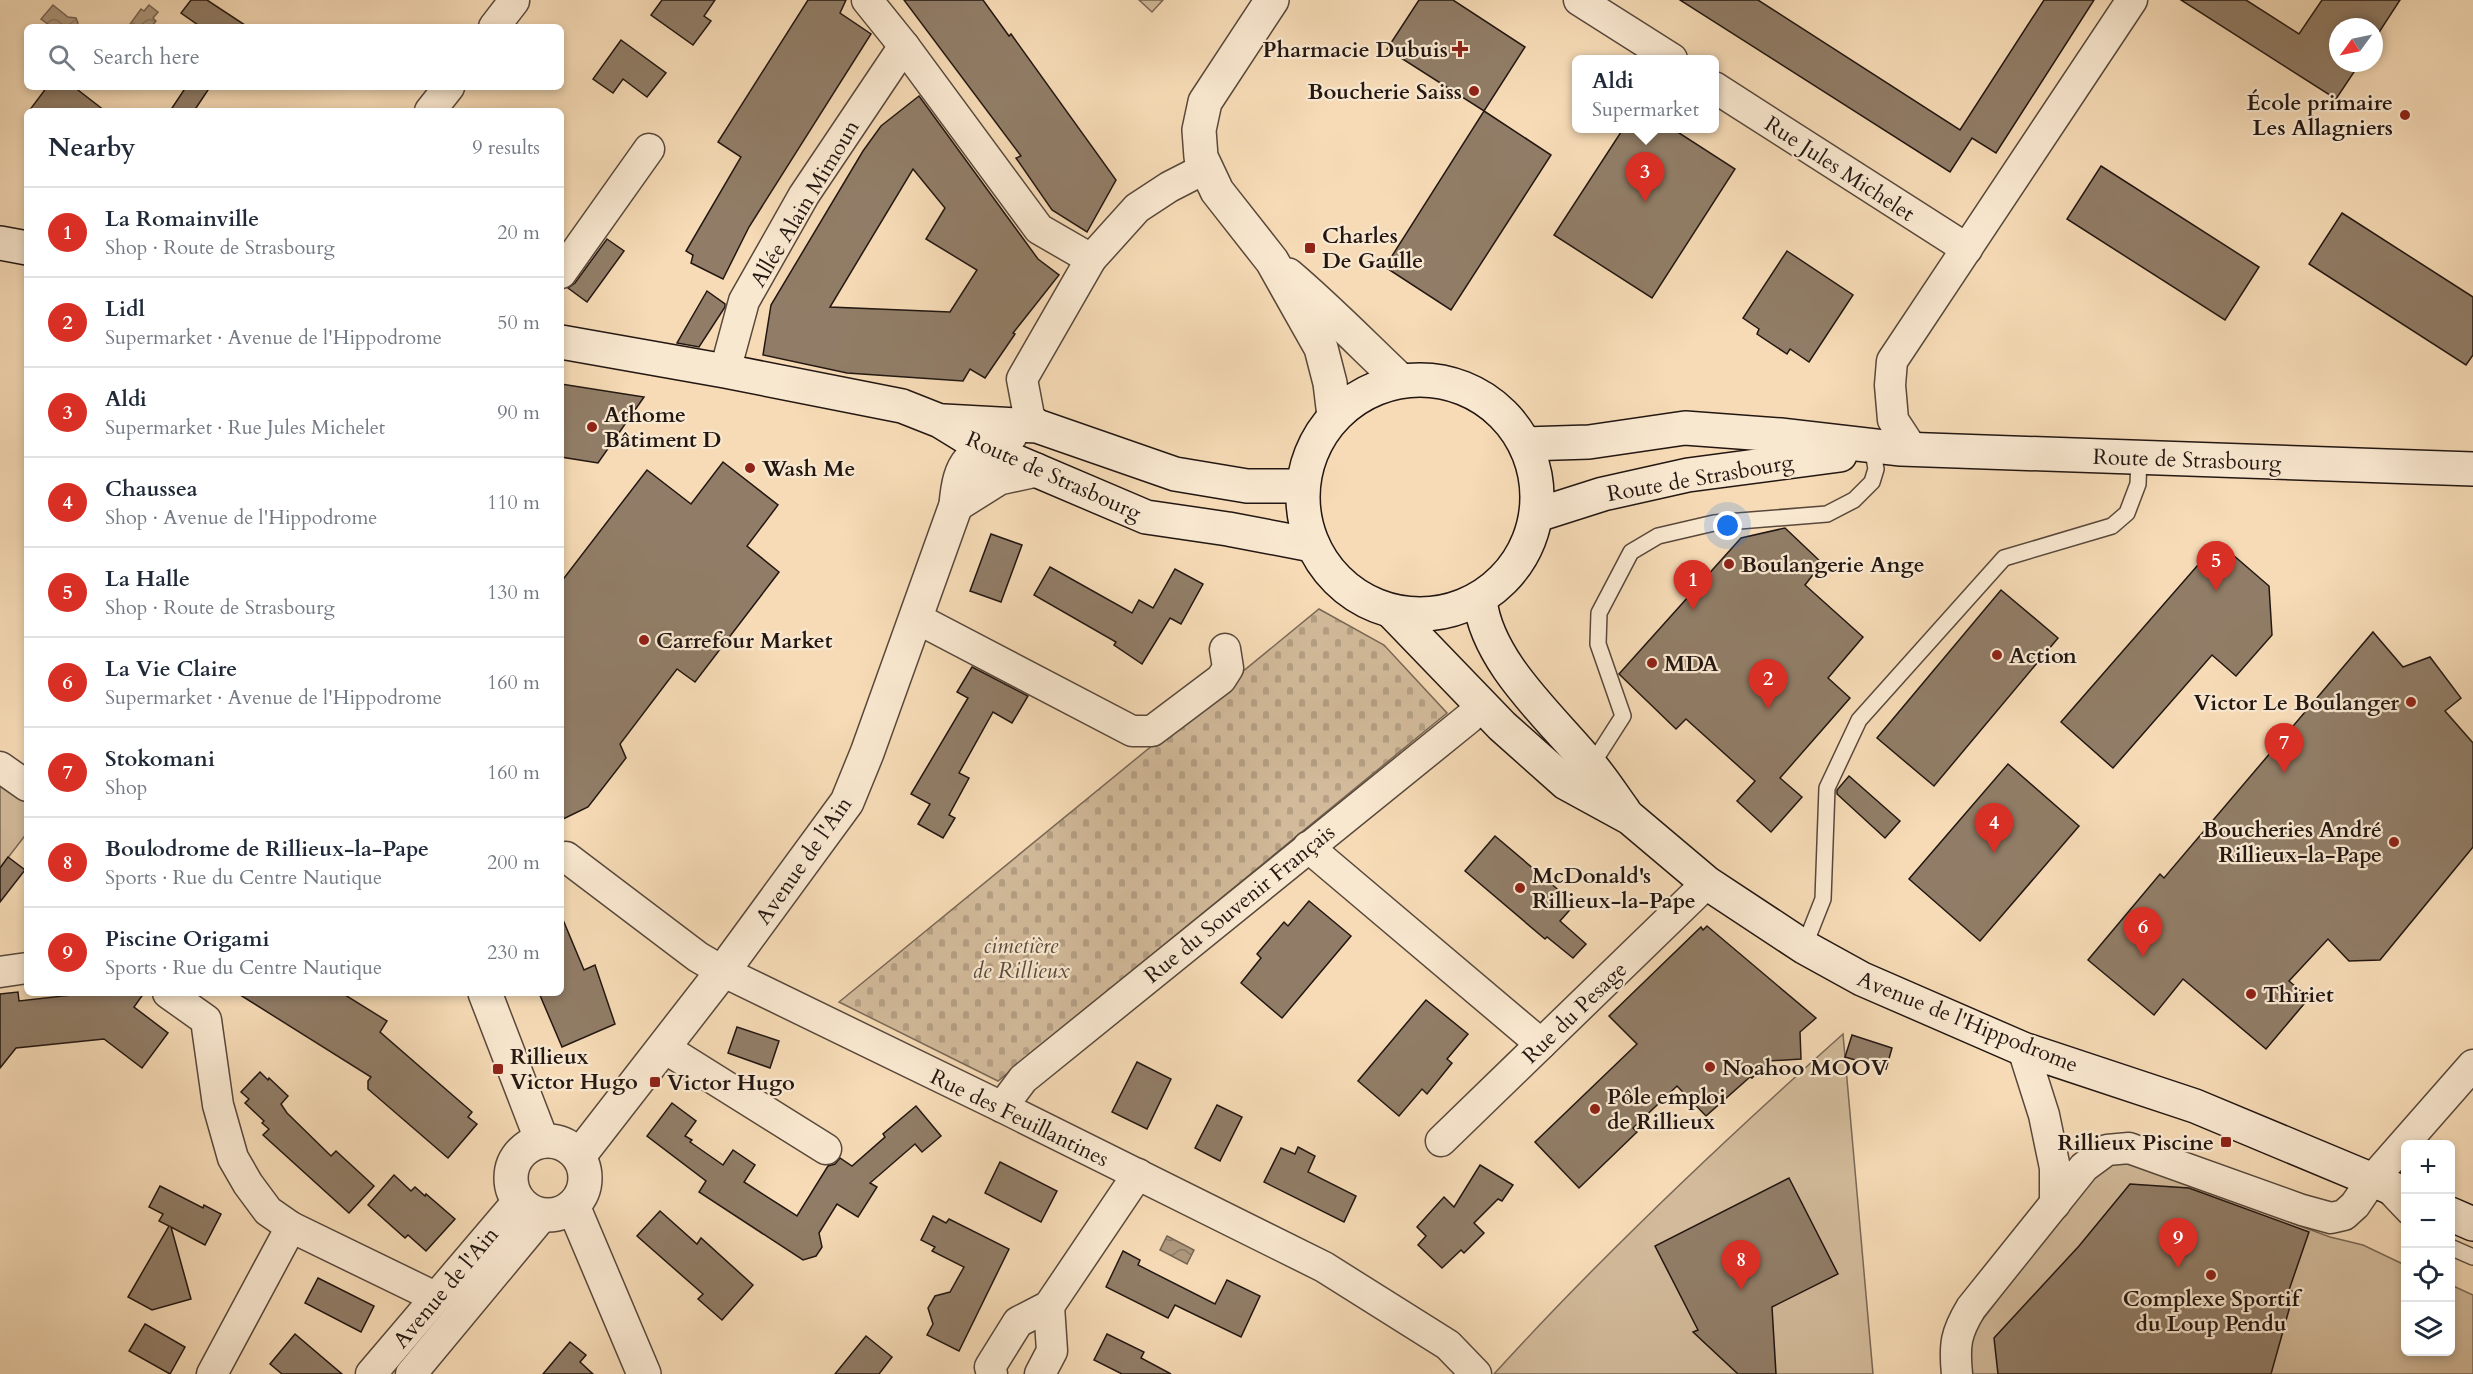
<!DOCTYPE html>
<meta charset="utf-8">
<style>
body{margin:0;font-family:Cardo,serif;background:#f6f6f7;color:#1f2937}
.controls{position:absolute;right:18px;bottom:18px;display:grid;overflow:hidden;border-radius:9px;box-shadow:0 3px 9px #0003}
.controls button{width:54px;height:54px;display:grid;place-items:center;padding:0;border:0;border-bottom:2px solid #e0e1e3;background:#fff;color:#1f2937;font:30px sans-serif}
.compass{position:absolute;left:2329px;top:18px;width:54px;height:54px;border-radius:50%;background:#fff;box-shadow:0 3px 9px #0003;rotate:237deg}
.you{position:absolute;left:1728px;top:526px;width:21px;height:21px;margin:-15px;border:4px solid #fff;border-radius:50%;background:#1a73e8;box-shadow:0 0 0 9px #1a73e833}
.badge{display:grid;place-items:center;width:39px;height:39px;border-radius:50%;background:#d93025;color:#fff;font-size:20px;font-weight:700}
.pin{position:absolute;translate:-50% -50px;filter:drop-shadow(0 2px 3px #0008)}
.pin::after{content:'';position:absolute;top:32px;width:21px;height:18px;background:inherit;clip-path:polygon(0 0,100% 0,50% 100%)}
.popup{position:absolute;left:1572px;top:55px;width:147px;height:78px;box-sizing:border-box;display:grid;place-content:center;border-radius:9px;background:#fff;filter:drop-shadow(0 2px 4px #0005);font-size:20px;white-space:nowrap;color:#747a83}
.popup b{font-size:22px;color:#1f2937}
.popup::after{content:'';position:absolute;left:50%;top:100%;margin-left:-12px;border:12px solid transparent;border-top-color:#fff}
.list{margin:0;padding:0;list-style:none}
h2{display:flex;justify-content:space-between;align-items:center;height:78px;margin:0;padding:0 24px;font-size:26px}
h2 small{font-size:20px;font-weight:400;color:#747a83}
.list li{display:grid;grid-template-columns:39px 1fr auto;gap:18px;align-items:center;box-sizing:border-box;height:90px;padding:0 24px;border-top:2px solid #e0e1e3}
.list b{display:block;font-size:22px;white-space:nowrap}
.list p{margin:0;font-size:20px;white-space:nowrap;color:#747a83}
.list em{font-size:20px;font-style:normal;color:#747a83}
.icon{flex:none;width:33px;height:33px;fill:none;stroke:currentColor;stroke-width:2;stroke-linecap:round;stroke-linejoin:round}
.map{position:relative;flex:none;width:2473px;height:1374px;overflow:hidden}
.search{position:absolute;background:#fff;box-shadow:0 3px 9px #0003;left:24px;top:24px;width:540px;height:66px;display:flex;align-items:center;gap:15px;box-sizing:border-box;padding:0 21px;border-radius:9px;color:#747a83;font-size:22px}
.panel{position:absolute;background:#fff;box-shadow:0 3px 9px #0003;left:24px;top:108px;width:540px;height:888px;border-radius:9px}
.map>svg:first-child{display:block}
.cemetery{fill:url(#cemetery-stones);stroke:#7a6856;stroke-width:1.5}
.garden{fill:#d2ba9a;stroke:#7a6856;stroke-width:1.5}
.water{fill:url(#water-waves);stroke:#766453;stroke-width:1.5}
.building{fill:#917d67;stroke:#231712;stroke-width:1.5;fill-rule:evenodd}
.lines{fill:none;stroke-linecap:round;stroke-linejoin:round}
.service-casing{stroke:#58483b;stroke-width:18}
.minor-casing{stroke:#58483b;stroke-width:33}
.tertiary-casing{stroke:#58483b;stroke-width:36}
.secondary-casing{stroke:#231712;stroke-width:36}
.service{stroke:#f9e8d0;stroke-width:15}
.minor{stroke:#f9e8d0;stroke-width:30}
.tertiary{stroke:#f9e8d0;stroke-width:33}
.secondary{stroke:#f9e8d0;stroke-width:33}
.poi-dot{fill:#8f2418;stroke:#f9e8d0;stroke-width:2}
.labels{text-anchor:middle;stroke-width:4.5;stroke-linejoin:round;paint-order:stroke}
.poi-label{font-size:22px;font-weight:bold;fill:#231712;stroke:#f9e8d0;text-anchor:start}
.street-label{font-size:22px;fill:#231712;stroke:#f9e8d0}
.park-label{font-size:22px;font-style:italic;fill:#58483b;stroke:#f9e8d0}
</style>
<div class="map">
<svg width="2473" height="1374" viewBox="0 0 2473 1374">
<defs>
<pattern id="cemetery-stones" width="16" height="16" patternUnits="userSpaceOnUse" patternTransform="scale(1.5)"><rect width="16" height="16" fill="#d2ba9a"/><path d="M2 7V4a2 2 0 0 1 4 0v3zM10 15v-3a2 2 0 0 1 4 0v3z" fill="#b49f84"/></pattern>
<pattern id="water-waves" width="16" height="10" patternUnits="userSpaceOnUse" patternTransform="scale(1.5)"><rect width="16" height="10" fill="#ae987e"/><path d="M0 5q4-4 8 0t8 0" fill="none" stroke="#8d7b66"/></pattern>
</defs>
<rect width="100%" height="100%" fill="#f6dbb6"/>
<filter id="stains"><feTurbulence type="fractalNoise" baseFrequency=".00333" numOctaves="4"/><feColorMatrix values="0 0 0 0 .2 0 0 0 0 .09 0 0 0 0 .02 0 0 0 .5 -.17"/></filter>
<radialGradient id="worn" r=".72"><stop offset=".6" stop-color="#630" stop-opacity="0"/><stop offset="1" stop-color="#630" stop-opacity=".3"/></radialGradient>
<path class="cemetery" d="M1319 609 1384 645 1447 713 998 1081 839 1002Z"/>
<g class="garden">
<path d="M1139 0H1163L1152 12Z"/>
<path d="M0 781 27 798V833L0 868Z"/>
<path d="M1843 1034 1873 1374H1494C1603 1254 1722 1142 1843 1034Z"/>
<path d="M2121 1160 2330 1237 2363 1245 2405 1265 2406 1352H2450L2451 1285 2473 1295V1374H1968V1351L1976 1328 2102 1165Z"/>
</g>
<g class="water">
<path d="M53 5 68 17 76 18 78 23 76 27H52L41 19Z"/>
<path d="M149 5 158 12 153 18 156 21 151 27H128L141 9 144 11Z"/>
<path d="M1167 1236 1194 1250 1187 1264 1160 1250Z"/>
</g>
<g class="building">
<path d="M191 0H207L248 27H201L181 13Z"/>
<path d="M662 0H715L704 16 711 21 693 45 651 15Z"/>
<path d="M808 0H846L840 13 871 34 749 227 723 279 691 263 693 255 686 251 741 157 718 142Z"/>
<path d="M904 0H983L1009 36 1011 34 1116 180 1087 232 1052 210 1016 158 1021 156Z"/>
<path d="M1419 0H1453L1525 47 1484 111 1387 49Z"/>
<path d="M1680 0H1758L1960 130 2044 0H2094L1996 153 1972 138 1950 172Z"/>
<path d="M2181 0H2246L2299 34 2322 0H2400L2374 40V27H2338V63H2360L2336 99Z"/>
<path d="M621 40 666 73 647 97 623 79 613 93 593 79Z"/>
<path d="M47 87H74L105 111H29Z"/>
<path d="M186 87H210L194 111H170Z"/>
<path d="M919 96 1038 259 1059 275 1013 333 1015 334 985 378 970 369 963 381 847 373 763 355 771 305 863 151 881 126ZM913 169 945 208 926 239 977 270 950 312 830 307Z"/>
<path d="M1484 111 1551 155 1451 310 1385 267Z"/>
<path d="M1623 129H1673L1735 169 1652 298 1554 235Z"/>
<path d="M2101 166 2259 267 2225 320 2067 219Z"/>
<path d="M2342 213 2473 297V355L2466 365 2309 264Z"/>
<path d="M607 239 624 251 587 302 568 288 575 283Z"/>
<path d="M1787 251 1853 295 1809 362 1790 349 1787 354 1757 334 1759 329 1743 318Z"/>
<path d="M707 291 725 304V307L699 347 677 343Z"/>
<path d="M561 384 644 397 598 463 561 457Z"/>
<path d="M723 462 778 505 747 546 779 572 695 682 677 669 620 744 626 758 588 807 561 820V582L647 470 691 504Z"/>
<path d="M1785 528 1822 563 1805 585 1863 637 1828 678 1850 698 1780 778 1802 797 1771 832 1737 801 1755 781 1686 719 1676 729 1619 674 1741 538Z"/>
<path d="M991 534 1022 545 1001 602 970 591Z"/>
<path d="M2218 542 2269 586 2272 635 2236 676 2212 655 2113 768 2061 722Z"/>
<path d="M1050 567 1132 613 1139 600 1153 608 1175 569 1203 584 1181 624 1170 618 1142 664 1114 645 1116 642 1034 595Z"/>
<path d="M2001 590 2058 638 1934 786 1877 738Z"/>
<path d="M2373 632 2403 667 2430 657 2461 698 2445 711 2473 743V847L2380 960 2349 961 2328 939 2289 981 2309 998 2266 1049 2183 979 2154 1015 2088 960 2160 874 2164 878Z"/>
<path d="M972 667 1028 696 1012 723 993 712 959 773 969 778 949 815 955 818 943 838 918 824 930 804 911 794 968 698 957 692Z"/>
<path d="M2008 764 2079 826 1980 941 1909 879Z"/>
<path d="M1849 776 1900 821 1885 838 1837 794V790Z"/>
<path d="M1495 836 1575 904 1560 921 1586 944 1573 958 1547 937 1545 939 1465 871Z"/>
<path d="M8 857 25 870 0 902V868Z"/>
<path d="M1309 901 1351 936 1282 1018 1241 983 1261 958 1257 954 1284 922 1288 926Z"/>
<path d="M561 915 584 970 595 965 615 1024 562 1047 539 993H561Z"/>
<path d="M1707 926 1816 1018 1800 1032 1801 1059 1768 1061 1752 1078 1750 1077 1706 1116 1677 1086 1633 1128 1637 1132 1579 1188 1535 1142 1637 1044 1609 1016 1701 927 1703 930Z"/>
<path d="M18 992 19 1001 90 993H144L134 1007 168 1033 142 1068 104 1039 16 1048 0 1068V994Z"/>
<path d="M237 993H342L387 1021 380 1032 472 1112 468 1117 477 1124 448 1158 368 1089V1081L371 1077Z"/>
<path d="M1426 1000 1468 1034 1447 1059 1452 1063 1427 1094 1422 1089 1399 1116 1358 1081Z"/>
<path d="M737 1027 779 1041 770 1068 728 1053Z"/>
<path d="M1852 1035 1892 1048 1886 1069 1845 1057Z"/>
<path d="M1137 1062 1171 1079 1147 1129 1112 1112Z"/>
<path d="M260 1072 268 1080 269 1078 288 1096 281 1104 287 1113 331 1156 336 1151 374 1186 349 1213 263 1135 269 1129 262 1123 264 1121 245 1103 249 1099 241 1092Z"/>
<path d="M672 1103 696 1121 685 1136 692 1140 690 1142 723 1165 733 1150 755 1165 744 1182 797 1216 828 1166 835 1164 840 1158 852 1166 885 1137 883 1134 916 1106 941 1136 922 1152 915 1144 870 1183 877 1187 858 1217 837 1204 819 1233 822 1247 816 1256 803 1260 699 1192 706 1181 647 1136Z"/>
<path d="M1217 1105 1242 1117 1220 1161 1195 1148Z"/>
<path d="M1298 1147 1315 1156 1308 1172 1356 1196 1344 1222 1264 1182 1281 1148 1295 1154Z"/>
<path d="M1000 1162 1057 1191 1041 1222 985 1193Z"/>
<path d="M1480 1165 1513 1185 1502 1201 1498 1199 1474 1223 1484 1233 1464 1253 1461 1250 1442 1268 1418 1245 1426 1236 1417 1227 1444 1197 1454 1207Z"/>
<path d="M394 1175 411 1191 415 1187 425 1196 426 1194 455 1219 426 1251 408 1235 405 1238 368 1205Z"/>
<path d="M1789 1178 1838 1274 1772 1307 1776 1374H1738L1693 1332 1698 1330 1655 1246Z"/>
<path d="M2130 1184 2189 1188 2309 1232 2289 1290 2294 1292 2271 1374H1998L1994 1338 2079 1246Z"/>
<path d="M160 1186 203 1208 204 1205 221 1214 205 1245 171 1227 191 1299 152 1310 128 1297 169 1226 159 1221 163 1214 149 1207Z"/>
<path d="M660 1211 697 1244 701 1238 753 1285 722 1320 698 1299 703 1294 637 1236Z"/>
<path d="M933 1216 946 1223 949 1219 1009 1249 959 1351 927 1335 933 1324 928 1308 935 1296 950 1292 964 1267 932 1251 935 1247 921 1240Z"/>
<path d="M1123 1251 1140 1260 1138 1265 1215 1304 1227 1280 1260 1296 1241 1337 1175 1305 1168 1318 1106 1287Z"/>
<path d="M318 1278 374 1306 361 1332 305 1303Z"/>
<path d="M145 1324 185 1347 170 1374 129 1351Z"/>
<path d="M295 1334 342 1374H282L270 1364Z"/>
<path d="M1107 1334 1144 1352 1141 1358 1171 1374H1122L1094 1360Z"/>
<path d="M866 1336 892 1357 879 1374H835Z"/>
<path d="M570 1342 586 1355 580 1362 593 1374H543Z"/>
</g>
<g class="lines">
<g class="service-casing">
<g id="service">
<path d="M1591 766 1623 716 1598 644 1599 613 1631 552 1658 536 1714 523 1827 514 1854 500 1872 482 1876 469 1873 452"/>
<path d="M1804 947 1823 899 1827 788 1859 720 2004 558 2112 526 2127 513 2138 484 2139 457"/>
<path d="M2385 1194 2406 1216"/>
<path d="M2450 1247 2473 1257"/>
</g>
</g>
<g class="minor-casing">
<g id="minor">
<path d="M867 0 904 46 1039 229 1091 259"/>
<path d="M1579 0 1672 59"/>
<path d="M494 27 514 1"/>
<path d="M1714 87 1967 249"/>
<path d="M430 111 449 87"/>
<path d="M561 273 649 149"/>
<path d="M725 371 744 301 804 195 904 46"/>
<path d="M1037 426 1029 416 1022 379 1091 259 1137 208 1169 187 1206 168"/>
<path d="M1912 449 1893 420 1890 385 1892 361 2132 0"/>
<path d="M916 618 1132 731H1152L1221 679 1228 668 1225 649"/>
<path d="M0 767 27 786"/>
<path d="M1308 847 1541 1044"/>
<path d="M566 857 698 957 722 971 1002 1107 1324 1267 1448 1345 1476 1374"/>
<path d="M0 972 27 968"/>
<path d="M168 993 206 1020 218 1105 233 1158 248 1184 268 1211 291 1227 435 1297"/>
<path d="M663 1047 826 1149"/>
<path d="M2023 1049 2044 1115 2055 1168V1204"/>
<path d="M1002 1107 1023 1079 1469 718 1482 705"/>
<path d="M1441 1141 1707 883"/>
<path d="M212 1374 291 1227"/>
<path d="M371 1374 519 1200"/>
<path d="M411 1374 543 1215"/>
<path d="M992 1374 990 1367 1018 1322 1049 1306 1138 1174"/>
<path d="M1040 1374 1052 1351 1049 1306"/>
<path d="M1957 1374C1954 1344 1956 1333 1971 1308L2084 1167 2107 1150 2129 1148 2302 1210 2331 1218 2344 1215 2355 1205 2372 1180 2473 1065"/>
</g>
</g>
<g class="tertiary-casing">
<g id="tertiary">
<path d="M1272 0 1205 102 1199 130 1201 157 1217 191 1272 261 1321 348 1330 383 1334 416"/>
<path d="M1288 275C1327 308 1363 345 1400 380"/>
<path d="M956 505 999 478 1036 470"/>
<path d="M485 993 542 1141"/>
<circle cx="548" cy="1178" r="37"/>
<path d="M579 1156 732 959 847 802 867 753 956 505C960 459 970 455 1010 436"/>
<path d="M573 1206 644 1374"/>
</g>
</g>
<g class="secondary-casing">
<g id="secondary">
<path d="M0 243 27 248"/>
<path d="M561 342 725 371 902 406 940 421 984 448 1146 517 1228 529 1312 545"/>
<circle cx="1420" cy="497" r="117"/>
<path d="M944 421 1037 426 1175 474 1247 486H1302"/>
<path d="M1525 444 1589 442 1685 428 1780 435 1901 449 2473 469"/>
<path d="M1537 515 1603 494 1688 475 1840 455"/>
<path d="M1480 600C1487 663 1552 718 1591 766 1603 780 1613 796 1624 811"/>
<path d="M1393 613 1502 726 1566 783 1630 818 1707 883 1804 947 1862 979 2023 1049 2195 1106 2406 1194"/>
<path d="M2450 1214 2473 1224"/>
</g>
</g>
<use href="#service" class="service"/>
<use href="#minor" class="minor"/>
<use href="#tertiary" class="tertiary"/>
<use href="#secondary" class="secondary"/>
</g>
<g class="poi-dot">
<path d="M1457 40h6v6h6v6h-6v6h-6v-6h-6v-6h6z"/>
<circle cx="1474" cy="91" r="6"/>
<circle cx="2405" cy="115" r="6"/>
<rect x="1304" y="242" width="12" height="12" rx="3"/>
<circle cx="592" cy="427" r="6"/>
<circle cx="750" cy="468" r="6"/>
<circle cx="1729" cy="564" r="6"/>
<circle cx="644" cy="640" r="6"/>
<circle cx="1997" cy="655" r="6"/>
<circle cx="1652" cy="663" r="6"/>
<circle cx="2411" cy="702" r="6"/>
<circle cx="2394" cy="842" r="6"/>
<circle cx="1520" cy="888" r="6"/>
<circle cx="2251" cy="994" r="6"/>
<circle cx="1710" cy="1067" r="6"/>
<rect x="492" y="1063" width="12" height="12" rx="3"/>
<rect x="649" y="1076" width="12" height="12" rx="3"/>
<circle cx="1595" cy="1109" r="6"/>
<rect x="2220" y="1136" width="12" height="12" rx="3"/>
<circle cx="2211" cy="1275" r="6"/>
</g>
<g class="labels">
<g class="poi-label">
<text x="1448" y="57" text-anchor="end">Pharmacie Dubuis</text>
<text x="1462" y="99" text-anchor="end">Boucherie Saiss</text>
<text x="2393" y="110" text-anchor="end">École primaire<tspan x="2393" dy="25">Les Allagniers</tspan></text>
<text x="1322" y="243">Charles<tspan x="1322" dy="25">De Gaulle</tspan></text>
<text x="604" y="422">Athome<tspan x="604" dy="25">Bâtiment D</tspan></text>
<text x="762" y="476">Wash Me</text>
<text x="1741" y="572">Boulangerie Ange</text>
<text x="656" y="648">Carrefour Market</text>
<text x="2009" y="663">Action</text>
<text x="1664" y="671">MDA</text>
<text x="2399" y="710" text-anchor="end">Victor Le Boulanger</text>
<text x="2382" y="837" text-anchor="end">Boucheries André<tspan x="2382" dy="25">Rillieux-la-Pape</tspan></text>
<text x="1532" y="883">McDonald's<tspan x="1532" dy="25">Rillieux-la-Pape</tspan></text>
<text x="2263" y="1002">Thiriet</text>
<text x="510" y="1064">Rillieux<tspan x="510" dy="25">Victor Hugo</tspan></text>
<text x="1722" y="1075">Noahoo MOOV</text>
<text x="667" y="1090">Victor Hugo</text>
<text x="1607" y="1104">Pôle emploi<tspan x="1607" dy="25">de Rillieux</tspan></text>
<text x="2214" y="1150" text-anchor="end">Rillieux Piscine</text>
<text x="2211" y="1306" text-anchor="middle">Complexe Sportif<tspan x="2211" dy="25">du Loup Pendu</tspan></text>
</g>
<g class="street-label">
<text transform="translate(1840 168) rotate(33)" y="8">Rue Jules Michelet</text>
<text transform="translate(804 203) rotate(-59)" y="8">Allée Alain Mimoun</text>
<text transform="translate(2187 459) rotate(2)" y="8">Route de Strasbourg</text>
<text transform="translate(1054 475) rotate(24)" y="8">Route de Strasbourg</text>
<text transform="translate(1700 477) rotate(-10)" y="8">Route de Strasbourg</text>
<text transform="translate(803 860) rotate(-55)" y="8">Avenue de l'Ain</text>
<text transform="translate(1239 903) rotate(-39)" y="8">Rue du Souvenir Français</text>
<text transform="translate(1574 1012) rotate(-44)" y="8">Rue du Pesage</text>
<text transform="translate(1968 1021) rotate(22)" y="8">Avenue de l'Hippodrome</text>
<text transform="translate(1020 1117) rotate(26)" y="8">Rue des Feuillantines</text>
<text transform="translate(445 1287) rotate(-50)" y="8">Avenue de l'Ain</text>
</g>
<g class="park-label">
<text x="1021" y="953">cimetière<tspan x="1021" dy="25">de Rillieux</tspan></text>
</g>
</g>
<rect width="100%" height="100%" filter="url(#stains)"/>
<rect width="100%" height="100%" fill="url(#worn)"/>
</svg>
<div class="controls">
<button>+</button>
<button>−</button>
<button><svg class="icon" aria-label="locate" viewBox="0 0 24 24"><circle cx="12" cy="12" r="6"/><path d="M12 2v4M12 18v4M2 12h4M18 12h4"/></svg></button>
<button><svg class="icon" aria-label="layers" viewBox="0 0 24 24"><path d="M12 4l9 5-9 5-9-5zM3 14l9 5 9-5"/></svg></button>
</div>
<svg class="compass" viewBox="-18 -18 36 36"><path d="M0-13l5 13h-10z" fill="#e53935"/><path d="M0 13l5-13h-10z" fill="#747a83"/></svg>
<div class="you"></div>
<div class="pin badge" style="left:1693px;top:610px">1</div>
<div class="pin badge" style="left:1768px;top:709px">2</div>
<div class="pin badge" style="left:1645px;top:202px">3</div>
<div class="popup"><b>Aldi</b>Supermarket</div>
<div class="pin badge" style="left:1994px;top:853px">4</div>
<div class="pin badge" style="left:2216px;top:591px">5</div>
<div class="pin badge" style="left:2143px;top:957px">6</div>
<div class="pin badge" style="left:2284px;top:773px">7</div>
<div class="pin badge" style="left:1741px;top:1290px">8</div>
<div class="pin badge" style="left:2178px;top:1268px">9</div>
<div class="search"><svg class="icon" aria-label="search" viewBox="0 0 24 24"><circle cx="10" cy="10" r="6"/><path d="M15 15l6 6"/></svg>Search here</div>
<section class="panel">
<h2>Nearby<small>9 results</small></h2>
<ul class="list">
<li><span class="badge">1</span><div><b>La Romainville</b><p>Shop · Route de Strasbourg</p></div><em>20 m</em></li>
<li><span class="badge">2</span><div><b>Lidl</b><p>Supermarket · Avenue de l'Hippodrome</p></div><em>50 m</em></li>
<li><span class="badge">3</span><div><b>Aldi</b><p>Supermarket · Rue Jules Michelet</p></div><em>90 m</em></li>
<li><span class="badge">4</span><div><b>Chaussea</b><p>Shop · Avenue de l'Hippodrome</p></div><em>110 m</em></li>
<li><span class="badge">5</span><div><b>La Halle</b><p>Shop · Route de Strasbourg</p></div><em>130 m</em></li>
<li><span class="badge">6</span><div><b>La Vie Claire</b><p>Supermarket · Avenue de l'Hippodrome</p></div><em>160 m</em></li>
<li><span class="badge">7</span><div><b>Stokomani</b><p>Shop</p></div><em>160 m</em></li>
<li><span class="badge">8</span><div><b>Boulodrome de Rillieux-la-Pape</b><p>Sports · Rue du Centre Nautique</p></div><em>200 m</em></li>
<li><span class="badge">9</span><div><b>Piscine Origami</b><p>Sports · Rue du Centre Nautique</p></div><em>230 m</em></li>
</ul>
</section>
</div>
